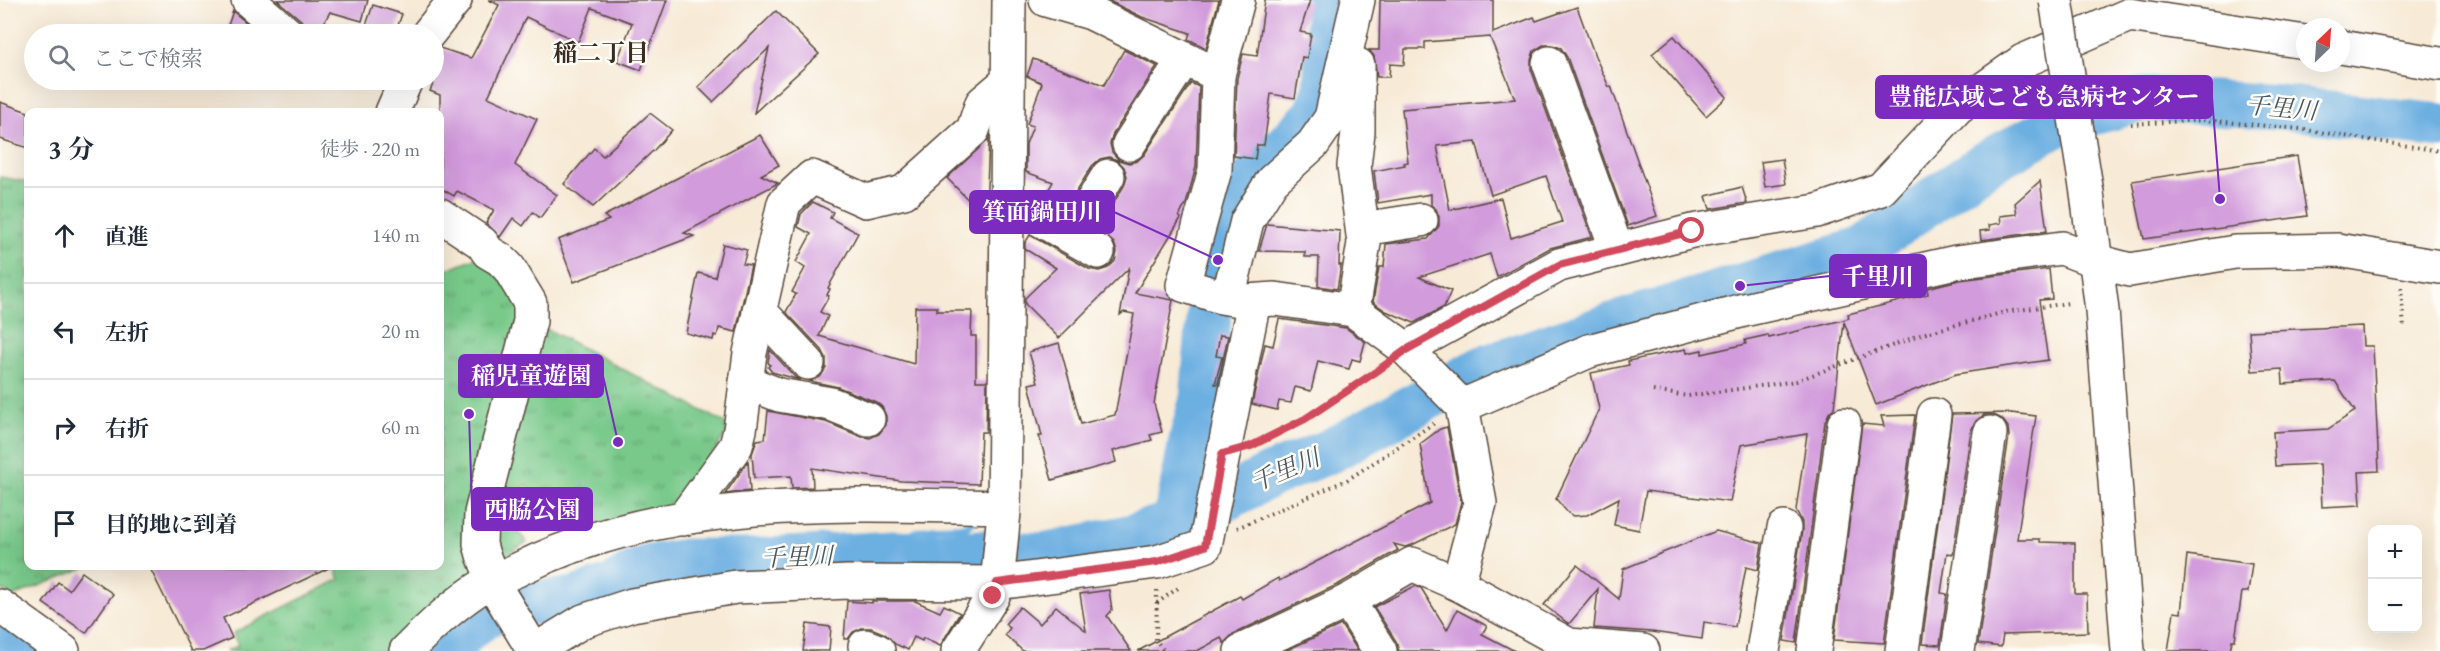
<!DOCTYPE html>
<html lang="ja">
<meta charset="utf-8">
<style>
body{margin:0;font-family:"EB Garamond","Noto Serif JP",serif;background:#f6f6f7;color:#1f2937}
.controls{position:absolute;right:18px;bottom:18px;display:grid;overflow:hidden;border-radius:12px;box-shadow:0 6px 24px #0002}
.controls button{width:54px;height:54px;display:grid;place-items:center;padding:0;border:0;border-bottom:2px solid #e0e1e3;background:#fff;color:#1f2937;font:30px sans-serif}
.compass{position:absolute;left:2296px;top:18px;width:54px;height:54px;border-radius:50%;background:#fff;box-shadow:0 6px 24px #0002;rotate:25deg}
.stop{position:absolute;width:18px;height:18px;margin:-14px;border:4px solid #d1495b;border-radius:50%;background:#fff}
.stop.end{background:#d1495b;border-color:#fff;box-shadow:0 2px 6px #0008}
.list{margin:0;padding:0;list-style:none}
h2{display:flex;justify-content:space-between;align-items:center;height:78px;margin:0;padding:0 24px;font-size:26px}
h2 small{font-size:20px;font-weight:400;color:#747a83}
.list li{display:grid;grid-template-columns:39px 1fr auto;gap:18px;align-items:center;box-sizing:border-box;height:96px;padding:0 24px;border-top:2px solid #e0e1e3}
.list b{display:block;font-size:22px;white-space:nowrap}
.list em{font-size:20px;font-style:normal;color:#747a83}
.icon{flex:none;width:33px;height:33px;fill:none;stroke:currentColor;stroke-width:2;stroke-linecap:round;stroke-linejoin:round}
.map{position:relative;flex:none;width:2440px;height:651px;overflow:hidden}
.search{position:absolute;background:#fff;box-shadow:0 6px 24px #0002;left:24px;top:24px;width:420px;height:66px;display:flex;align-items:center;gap:15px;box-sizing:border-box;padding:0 21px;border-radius:33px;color:#747a83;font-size:22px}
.panel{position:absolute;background:#fff;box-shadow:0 6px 24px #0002;left:24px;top:108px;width:420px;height:462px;border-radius:12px}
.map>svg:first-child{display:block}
.park{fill:url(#park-tufts);stroke:#5a7a54;stroke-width:1.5}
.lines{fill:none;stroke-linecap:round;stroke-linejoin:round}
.stream{stroke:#6cafe1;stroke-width:8}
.river{stroke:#6cafe1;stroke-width:45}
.building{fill:#d29bdb;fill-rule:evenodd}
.minor-casing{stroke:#57473a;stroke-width:36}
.path{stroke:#57473a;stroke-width:4;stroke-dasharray:1.5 4.5;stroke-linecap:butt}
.minor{stroke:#fff;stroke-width:33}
.minor-bridge-casing{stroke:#57473a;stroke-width:36;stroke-linecap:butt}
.minor-bridge{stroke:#fff;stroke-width:33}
.route{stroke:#d1495b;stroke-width:8}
.labels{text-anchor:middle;stroke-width:5;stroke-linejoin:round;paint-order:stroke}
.neighbourhood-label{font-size:24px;font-weight:bold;fill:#3b2a1e;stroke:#fdfcf7}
.water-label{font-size:24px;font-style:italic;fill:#4c5962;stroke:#fdfcf7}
.leader{fill:none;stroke:#7b2cbf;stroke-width:2}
.callout-dot{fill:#7b2cbf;stroke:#fdfcf7;stroke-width:2}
.callout{fill:#7b2cbf;stroke:#7b2cbf;stroke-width:2}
.callout-label{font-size:24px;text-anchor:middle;font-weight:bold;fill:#fff}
</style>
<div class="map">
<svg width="2440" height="651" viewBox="0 0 2440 651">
<defs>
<pattern id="park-tufts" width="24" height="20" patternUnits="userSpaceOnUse" patternTransform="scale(1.5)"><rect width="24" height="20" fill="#78c98a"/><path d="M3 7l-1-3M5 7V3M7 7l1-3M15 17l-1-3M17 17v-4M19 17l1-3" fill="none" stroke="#64a370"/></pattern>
</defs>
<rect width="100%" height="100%" fill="#fdfcf7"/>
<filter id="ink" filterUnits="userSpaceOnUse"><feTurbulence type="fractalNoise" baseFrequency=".0167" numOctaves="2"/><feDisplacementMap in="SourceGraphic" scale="12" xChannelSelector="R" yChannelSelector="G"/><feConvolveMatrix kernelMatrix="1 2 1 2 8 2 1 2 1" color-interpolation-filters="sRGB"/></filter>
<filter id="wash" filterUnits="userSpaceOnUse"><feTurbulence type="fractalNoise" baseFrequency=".008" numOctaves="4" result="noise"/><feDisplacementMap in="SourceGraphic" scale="24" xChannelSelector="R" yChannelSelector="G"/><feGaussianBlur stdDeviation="1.35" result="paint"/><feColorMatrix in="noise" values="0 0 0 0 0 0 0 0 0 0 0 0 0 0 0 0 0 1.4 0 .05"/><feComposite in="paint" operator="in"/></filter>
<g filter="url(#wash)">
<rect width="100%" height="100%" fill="#f7ead6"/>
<g class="park">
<path d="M0 177 28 182V566H89L12 597 0 588Z"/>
<path d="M480 256 522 305 480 573 418 621 389 651H226L238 646 233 633 340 579 334 566H440V272Z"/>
<path d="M537 324 731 426 679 504 572 534 527 485 499 509 527 542 495 563 490 516Z"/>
</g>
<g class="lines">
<g class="stream">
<path d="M894 553 900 540 918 532 933 528 966 527 978 517"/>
<path d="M938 555 939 573"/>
</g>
<g class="river">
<path d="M1171 524 1178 509 1192 436 1202 399 1212 283 1224 235 1242 190 1317 114 1325 87 1329 0"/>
<path d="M0 635 22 651"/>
<path d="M448 651 466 630 497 608 513 600 539 603 574 599 613 586 636 572 649 567 686 561H750L894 553 938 555 982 552 1043 555 1133 536 1171 524 1227 498 1269 476 1330 451 1483 368 1612 325 1863 249 1983 165 2066 120 2145 99 2281 107 2440 126"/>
</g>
</g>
<g id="blocks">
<g class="building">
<path d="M277 0H368L362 21 330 12 318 34H306L305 27 301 20Z"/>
<path d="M489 0H667L641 70 617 61 632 23 592 8 578 42 526 17 488 97 537 119 515 165 557 195 540 218 533 212 523 226 513 218 500 237 486 223 494 210 457 191 454 196 440 188V95L430 91 440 69 434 66V52L440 48 471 58 499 5Z"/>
<path d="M1107 0H1219L1206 48 1188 39 1190 33 1142 17Z"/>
<path d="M1265 0H1310L1300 32 1311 34 1307 58 1302 57 1295 98 1271 94 1264 145H1257L1255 159 1234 156 1237 78 1243 54 1257 56Z"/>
<path d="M1380 0H1493V33L1534 17 1536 21 1577 7 1595 56 1609 87 1611 86 1657 216 1628 226 1567 57 1561 48 1552 45H1543L1534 51 1531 60V69L1592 237 1550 248 1497 277 1490 254 1419 277 1451 291 1444 307 1414 323 1386 311 1373 302 1379 267H1384L1386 244 1428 239 1439 226V217L1436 209 1431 205V194L1378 203 1374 171 1405 165 1404 163 1408 162 1402 109 1515 99 1490 37 1425 42V49H1405L1404 65 1390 64 1389 77H1377L1374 56 1369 50H1379ZM1476 142 1491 195 1546 176 1562 222 1511 238 1501 198 1450 210 1437 146Z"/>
<path d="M373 5 402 14 395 34H363Z"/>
<path d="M233 11 236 14 260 34H225Z"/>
<path d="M776 11 819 54 754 113 769 48 713 102 698 87Z"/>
<path d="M1674 36 1727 97 1706 116 1652 54Z"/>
<path d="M1124 50 1157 66 1113 134 1110 144 1112 152 1119 160 1129 163 1137 161 1144 155 1191 83 1199 87 1196 167 1186 204 1179 216 1181 218 1135 293 1173 300 1154 404 1162 432 1150 435 1152 440 1113 451 1116 462 1052 480 1039 436H1042L1029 384 1038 382 1029 352 1059 343 1081 424 1115 415 1134 314 1124 312 1120 315 1129 268 1059 338 1025 304V298L1056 268 1025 249V243L1030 235 1089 269 1099 271 1108 268 1115 261 1117 252 1114 243 1097 230 1124 186 1127 176 1124 167 1117 160 1109 157 1100 159 1092 166 1064 211 1043 199 1053 182 1026 172V144L1033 126 1027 124 1042 83 1027 76 1033 59 1104 85Z"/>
<path d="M0 102 28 112V148L0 139Z"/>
<path d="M650 113 672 130 655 149 593 207 564 184 594 148 603 156Z"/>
<path d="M760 135 779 165 761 175 778 183 684 233 694 236 574 282 558 240 609 220 604 216Z"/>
<path d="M989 139 986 211 988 220 947 178Z"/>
<path d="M2297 156 2307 216 2144 239 2132 181Z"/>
<path d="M1782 159 1786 184 1765 187 1761 162Z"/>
<path d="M2040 181 2047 231 1981 240 1980 231 1990 230 1989 225 2001 223 2000 216 2017 214 2015 203Z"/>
<path d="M1742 187 1747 203 1710 209 1706 196Z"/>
<path d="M813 202 833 212 830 218 858 233 828 288 830 289 827 295 829 296 820 312 828 316 819 336 914 364 915 307H937V311H972L971 336H976V381H987L986 432H981L979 484 901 481 812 468 813 487 792 488 791 476 754 478 752 454 757 440 765 439 768 411 826 422 862 437 870 438 879 434 886 425V416L882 407 876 402 838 387 810 381 821 376 826 368V358L822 350 786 312 796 294 792 292 805 268 796 262 811 234 798 227 801 214Z"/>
<path d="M1267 224 1340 231 1339 265H1341L1337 289 1318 286 1319 257H1305V252L1259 251Z"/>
<path d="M723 244 747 250 743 264 751 265 736 332 719 328 717 336 714 335 713 340 686 333 698 273 715 277Z"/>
<path d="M2049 269 2052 299 2039 300 2048 360 1956 374 1876 405 1844 322 1834 408 1829 413 1825 422 1796 643 1784 641 1802 531V522L1796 510 1807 434 1741 445 1730 502 1646 491 1639 530 1614 525 1619 498 1587 515 1574 516 1568 513 1556 499 1599 409 1591 373 1629 365 1628 361 1686 349 1687 353 1702 350V354L1746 344 1745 340 1768 335 1769 338 1843 320 1849 318 1848 314 1928 294 1927 288 1959 280Z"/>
<path d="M1279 319 1346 328 1365 342 1360 361 1352 359 1349 369 1318 361 1311 391 1295 387 1291 403 1279 401 1277 410 1252 404 1265 344 1273 346Z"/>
<path d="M2362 326 2363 346H2373L2379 471 2359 472 2361 505 2322 507 2320 464 2275 466 2273 432 2328 429 2355 411 2335 381 2283 384 2282 369 2252 371 2249 331Z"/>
<path d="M1220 335 1228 336 1218 384H1215L1222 357 1216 356Z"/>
<path d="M770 350 794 376 800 380 772 372 768 367 770 365 768 362Z"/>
<path d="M2011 413 2036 416 2017 539H2040V542L2075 543V594H2087L2088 632 2003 635 2001 647 1978 644 2009 436 2008 427 2002 419 1992 414 1984 415 1976 421 1971 430 1953 554 1947 553 1941 593 1947 594 1940 645 1922 644 1952 414Z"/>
<path d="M1915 415 1884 643 1834 640 1862 424 1884 426 1881 416Z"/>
<path d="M1447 427 1461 502 1455 524 1412 545 1405 547 1394 544 1398 550 1339 584 1233 634 1224 643 1221 638 1197 651H1138L1240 596 1242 599 1278 578 1279 581 1430 503 1420 444 1440 429Z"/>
<path d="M748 461 750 491 725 494Z"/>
<path d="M1716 531 1762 543 1758 570 1746 567 1735 627 1704 622 1702 639 1652 632 1594 628 1598 589 1569 624 1544 605 1577 565 1619 599 1623 569Z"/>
<path d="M2187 555 2252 564 2248 592H2242L2235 640H2232L2230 651H2168L2174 612 2181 613Z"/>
<path d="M149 566H333L223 618 232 638 203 651H191Z"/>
<path d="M82 572 113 594 86 633 43 603 58 582 69 590Z"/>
<path d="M1415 586 1421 588 1447 630 1457 610 1487 626 1482 634 1515 651H1399L1396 641 1374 607Z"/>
<path d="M1109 590 1112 610 1107 616 1131 651H1023L1005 635 1010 628 1005 624 1020 607 1040 624 1056 606 1086 631 1080 594Z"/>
<path d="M847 601 872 603V601H915L940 612 944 605 960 613 940 646 923 638 922 641 914 637 908 650 895 644 885 634 871 628H862L853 632 848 639H844Z"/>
<path d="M807 624 831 627 829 651H803Z"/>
<path d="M1341 625 1358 651H1285Z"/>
</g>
</g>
</g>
<g filter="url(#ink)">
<use href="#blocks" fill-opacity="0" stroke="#57473a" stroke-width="1.5"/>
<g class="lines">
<g class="minor-casing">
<g id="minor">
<path d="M248 0 288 34"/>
<path d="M1046 0 1091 13 1218 75 1215 170 1183 285 1221 297 1246 301 1275 299 1353 310 1406 349 1559 265 1692 231 1817 211 1881 189 1958 107 2023 61 2129 15 2305 42"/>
<path d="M428 34 455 0"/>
<path d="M2341 47 2440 64"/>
<path d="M1549 63 1617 250"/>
<path d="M1218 75 1238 0"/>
<path d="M392 112 406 80"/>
<path d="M1129 144 1184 59"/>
<path d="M2087 193 2102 310 2128 651"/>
<path d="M1005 212 1032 215 1098 252"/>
<path d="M440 215 482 243 488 252 500 259 509 268 530 303V321L481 513 480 544 483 555 498 592 534 651 583 621 632 605 736 587 848 582 997 583 1157 562 1205 546 1254 301"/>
<path d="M1363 229 1421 220"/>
<path d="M1071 236 1108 176"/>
<path d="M1228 298 1247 221 1272 181 1313 144 1331 118 1358 0"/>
<path d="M759 310 808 363"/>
<path d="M1353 310 1364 243 1354 166 1358 132V65"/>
<path d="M1406 349 1462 406 1480 503 1458 584"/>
<path d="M746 382 779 395 831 404 868 419"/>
<path d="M1462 406 1589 351 1744 310 1956 262 2062 248 2096 261 2130 270 2235 252 2338 250 2440 267"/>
<path d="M683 519 736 446 740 430 750 353 784 203 812 177 866 201 904 192 973 130 982 103 1008 81"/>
<path d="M1348 601 1380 651"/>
<path d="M0 606 63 651"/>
<path d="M865 646 878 651"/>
<path d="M406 651C430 627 456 602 486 584 495 578 508 575 519 569 668 495 842 504 1004 507"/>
<path d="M958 651 993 596 998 574 1004 512 1009 0"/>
<path d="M1241 651 1348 601 1412 564 1458 584 1569 645 1643 651"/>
<path d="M1763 651 1784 528"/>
<path d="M1814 651 1844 424"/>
<path d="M1902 651 1934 415"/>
<path d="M1958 651 1990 433"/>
</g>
</g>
<g class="path">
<path d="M2131 124 2204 120 2300 129 2440 151"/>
<path d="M2401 288 2404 329"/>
<path d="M1653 391 1688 396 1796 381 1926 333 2005 312 2069 303"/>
<path d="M1255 444 1305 419 1384 366"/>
<path d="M1237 528 1347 480 1436 422"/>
<path d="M1157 590 1156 640 1164 651"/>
<path d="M1157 603 1181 586"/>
</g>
<use href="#minor" class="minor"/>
<g class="minor-bridge-casing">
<path id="minor-bridge" d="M2056 0 2087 193"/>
</g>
<use href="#minor-bridge" class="minor-bridge"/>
</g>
</g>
<g class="lines" filter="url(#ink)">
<path class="route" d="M993 596 997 583 1157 562 1205 546 1222 454 1251 446 1305 419 1377 371 1406 350 1559 265 1692 231"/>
</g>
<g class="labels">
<g class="neighbourhood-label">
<text x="601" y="61">稲二丁目</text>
</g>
<g class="water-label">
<text transform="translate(2281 108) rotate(5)" y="8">千里川</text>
<text transform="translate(1285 470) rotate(-23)" y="8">千里川</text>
<text transform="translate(797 557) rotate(-2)" y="8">千里川</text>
</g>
</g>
<path class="leader" d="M2220 199L2212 97M1218 260L1114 212M1740 286L1830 276M618 442L603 376M469 414L472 509"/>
<g class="callout-dot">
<circle cx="2220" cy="199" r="6"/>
<circle cx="1218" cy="260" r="6"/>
<circle cx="1740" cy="286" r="6"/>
<circle cx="618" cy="442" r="6"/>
<circle cx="469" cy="414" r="6"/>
</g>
<g class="callout">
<rect x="1876" y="76" width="336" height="42" rx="6"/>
<rect x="970" y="191" width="144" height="42" rx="6"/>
<rect x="1830" y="255" width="96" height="42" rx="6"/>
<rect x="459" y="355" width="144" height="42" rx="6"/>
<rect x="472" y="488" width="120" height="42" rx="6"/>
</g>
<g class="callout-label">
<text x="2044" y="105">豊能広域こども急病センター</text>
<text x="1042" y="220">箕面鍋田川</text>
<text x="1878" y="285">千里川</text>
<text x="531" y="384">稲児童遊園</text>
<text x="532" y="518">西脇公園</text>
</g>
</svg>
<div class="controls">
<button>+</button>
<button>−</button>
</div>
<svg class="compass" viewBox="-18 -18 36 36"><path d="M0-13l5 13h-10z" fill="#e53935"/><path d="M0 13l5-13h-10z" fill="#747a83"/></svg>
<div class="stop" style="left:1692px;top:231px"></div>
<div class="stop end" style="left:993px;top:596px"></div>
<div class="search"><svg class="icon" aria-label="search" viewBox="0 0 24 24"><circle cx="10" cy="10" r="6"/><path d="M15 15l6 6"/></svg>ここで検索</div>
<section class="panel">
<h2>3 分<small>徒歩 · 220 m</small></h2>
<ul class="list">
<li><svg class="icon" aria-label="ahead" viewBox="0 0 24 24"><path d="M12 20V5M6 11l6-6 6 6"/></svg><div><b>直進</b></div><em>140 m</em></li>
<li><svg class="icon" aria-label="left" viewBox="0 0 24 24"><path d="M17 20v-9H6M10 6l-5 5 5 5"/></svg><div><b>左折</b></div><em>20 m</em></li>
<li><svg class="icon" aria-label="right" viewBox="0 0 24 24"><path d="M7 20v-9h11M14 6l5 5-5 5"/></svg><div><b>右折</b></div><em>60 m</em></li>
<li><svg class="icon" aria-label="arrive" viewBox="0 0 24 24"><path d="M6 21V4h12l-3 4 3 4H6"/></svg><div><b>目的地に到着</b></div></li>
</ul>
</section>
</div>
